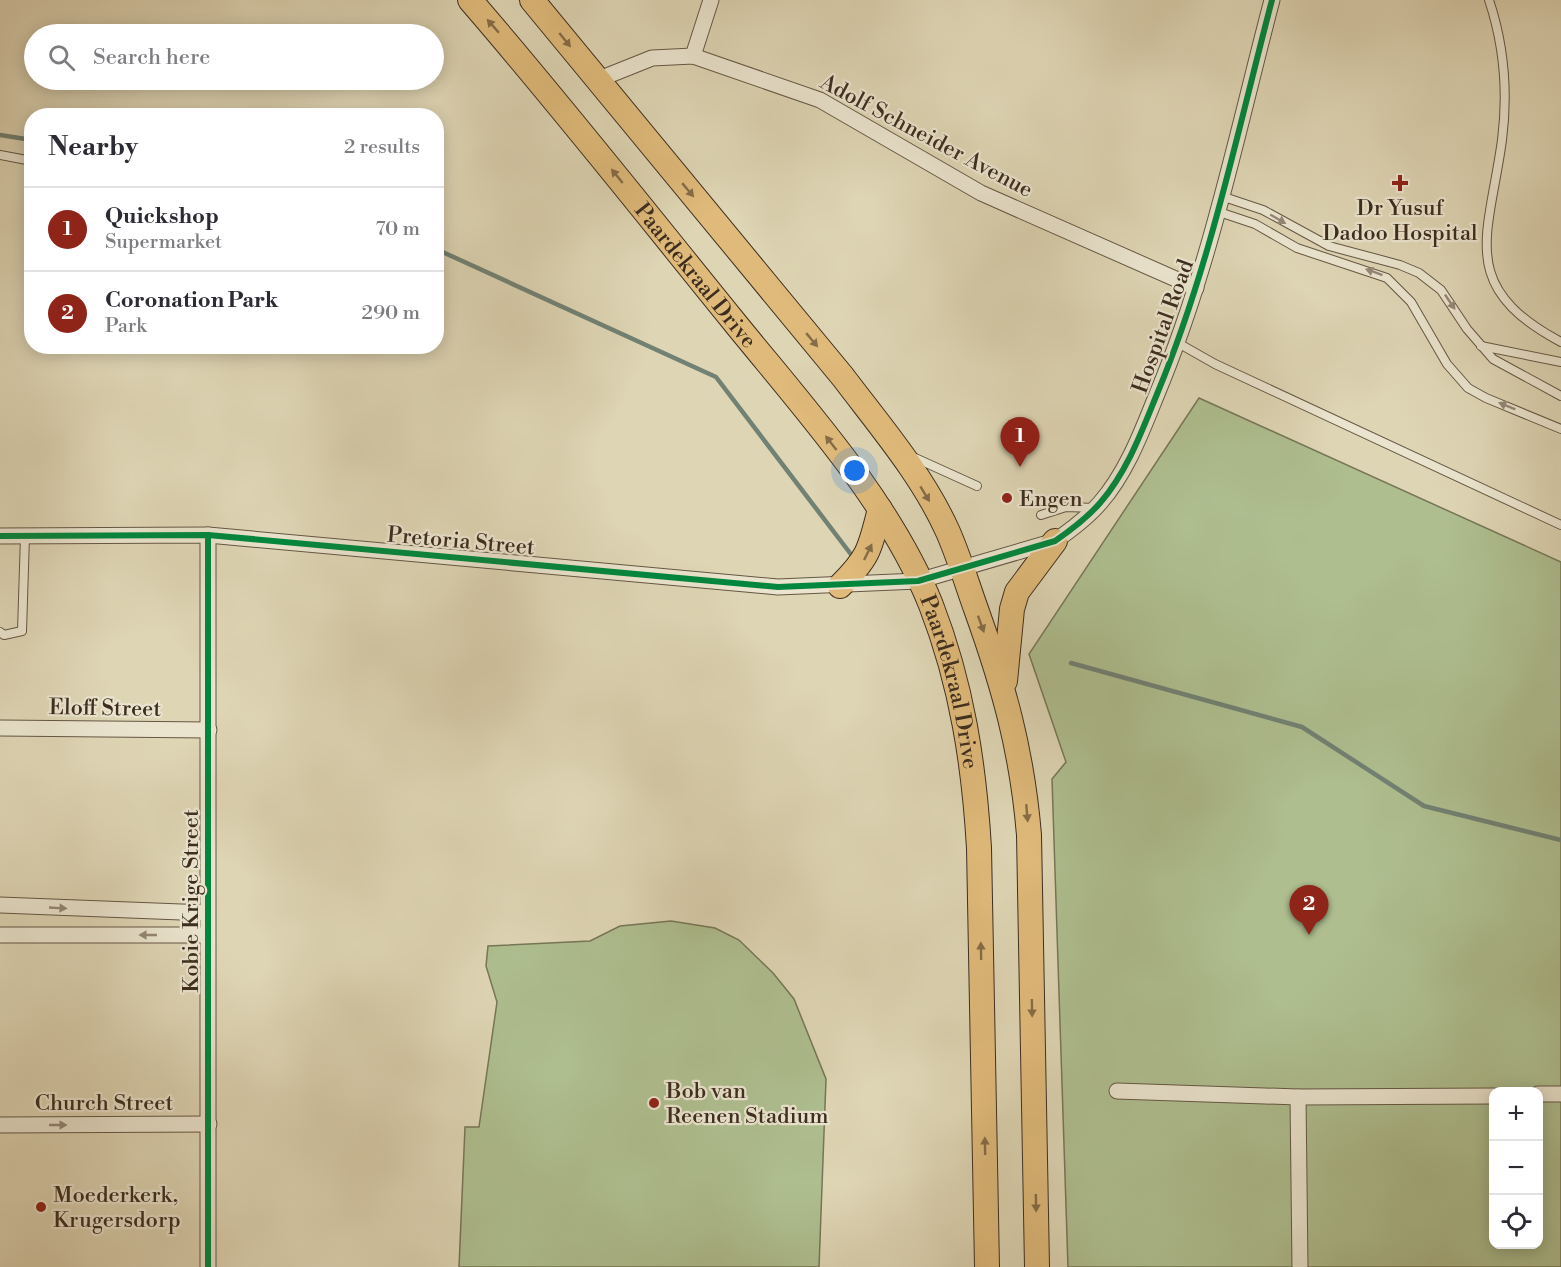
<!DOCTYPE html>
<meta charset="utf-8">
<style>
body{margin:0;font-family:"Libre Bodoni",serif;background:#f2f2f3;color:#2b2b33}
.controls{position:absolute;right:18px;bottom:18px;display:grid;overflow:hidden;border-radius:12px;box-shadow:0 3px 15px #0003}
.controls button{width:54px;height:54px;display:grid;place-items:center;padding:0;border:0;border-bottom:2px solid #e1e1e2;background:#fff;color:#2b2b33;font:30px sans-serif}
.you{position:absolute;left:855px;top:471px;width:21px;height:21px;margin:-15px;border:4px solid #fff;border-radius:50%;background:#1a73e8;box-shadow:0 0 0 9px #1a73e833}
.badge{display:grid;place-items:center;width:39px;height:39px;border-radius:50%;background:#8f2418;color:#fff;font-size:20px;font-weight:700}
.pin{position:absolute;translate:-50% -50px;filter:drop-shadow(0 2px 3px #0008)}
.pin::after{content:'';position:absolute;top:32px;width:21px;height:18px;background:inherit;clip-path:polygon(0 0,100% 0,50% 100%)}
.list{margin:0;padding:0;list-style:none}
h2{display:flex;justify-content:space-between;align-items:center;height:78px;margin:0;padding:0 24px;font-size:26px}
h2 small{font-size:20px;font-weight:400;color:#7c7c81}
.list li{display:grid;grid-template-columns:39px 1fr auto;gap:18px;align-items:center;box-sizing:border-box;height:84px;padding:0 24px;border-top:2px solid #e1e1e2}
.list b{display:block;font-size:22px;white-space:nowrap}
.list p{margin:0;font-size:20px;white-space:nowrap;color:#7c7c81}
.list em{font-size:20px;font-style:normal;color:#7c7c81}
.icon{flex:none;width:33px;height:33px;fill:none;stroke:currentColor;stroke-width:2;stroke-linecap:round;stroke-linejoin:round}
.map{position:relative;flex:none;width:1561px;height:1267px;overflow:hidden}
.search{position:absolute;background:#fff;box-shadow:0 3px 15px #0003;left:24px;top:24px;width:420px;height:66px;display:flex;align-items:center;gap:15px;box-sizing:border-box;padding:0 21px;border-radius:33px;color:#7c7c81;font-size:22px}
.panel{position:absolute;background:#fff;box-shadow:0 3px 15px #0003;left:24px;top:108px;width:420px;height:246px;border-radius:24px}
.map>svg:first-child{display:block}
.green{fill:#aebe8f;stroke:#767657;stroke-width:1.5;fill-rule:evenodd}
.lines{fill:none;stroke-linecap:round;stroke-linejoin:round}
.stream{stroke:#718173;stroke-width:4.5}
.lane-casing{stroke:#655744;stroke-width:10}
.street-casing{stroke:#655744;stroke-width:17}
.primary-casing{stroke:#3d2d1f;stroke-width:26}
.lane{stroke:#eae4ce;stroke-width:8}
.street{stroke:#eae4ce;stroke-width:15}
.primary{stroke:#dfba7a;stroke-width:24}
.cycleway-casing{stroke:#eae4ce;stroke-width:10}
.cycleway{stroke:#00873e;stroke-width:6}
.oneway{fill:#866c48}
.oneway2{fill:#948876}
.poi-dot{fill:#8f2418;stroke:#eae4ce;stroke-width:2}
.labels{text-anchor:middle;stroke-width:4.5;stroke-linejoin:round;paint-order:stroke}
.street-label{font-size:22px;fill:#3d2d1f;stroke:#eae4ce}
.poi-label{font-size:22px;fill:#3d2d1f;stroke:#eae4ce;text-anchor:start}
</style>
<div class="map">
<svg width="1561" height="1267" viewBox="0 0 1561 1267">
<rect width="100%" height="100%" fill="#ded5b4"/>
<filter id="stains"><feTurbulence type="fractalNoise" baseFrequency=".00333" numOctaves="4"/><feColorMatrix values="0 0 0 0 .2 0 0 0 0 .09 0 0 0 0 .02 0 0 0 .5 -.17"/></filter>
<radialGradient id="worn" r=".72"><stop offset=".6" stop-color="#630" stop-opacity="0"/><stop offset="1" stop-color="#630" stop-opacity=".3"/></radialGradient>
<g class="green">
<path d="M1199 398 1561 562V1267H1068L1052 779 1066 762 1029 654ZM1494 1092H1538V1244H1494Z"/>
<path d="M671 921 715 928 739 940 773 973 794 999 826 1079 819 1267H459L465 1127H479L497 1002 486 966 488 946 590 941 620 926Z"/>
</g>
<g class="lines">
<g class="stream">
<path d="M0 135 32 140"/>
<path d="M436 249 716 377 853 557"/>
<path d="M1071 663 1302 727 1424 806 1561 840"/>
</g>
<g class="lane-casing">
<g id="lane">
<path d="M1489 0C1504 45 1508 93 1502 140 1489 236 1456 286 1561 342"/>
<path d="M0 155 32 161"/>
<path d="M1224 197 1263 210 1329 246 1400 265 1419 273 1441 290 1467 329 1493 359 1561 396"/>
<path d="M1219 212 1255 224 1297 248 1387 278 1411 302 1447 364 1468 388 1486 398 1561 429"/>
<path d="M1178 343 1215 364 1561 525"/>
<path d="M1481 346 1561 362"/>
<path d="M913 457 977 486"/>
<path d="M1041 515 1066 507 1095 508"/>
<path d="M0 632 4 635 22 631 25 536"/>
</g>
</g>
<g class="street-casing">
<g id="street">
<path d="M693 56 711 0"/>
<path d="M597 80 652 58 693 56 820 100 981 193 1196 288"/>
<path d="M208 535V1267"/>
<path d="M0 536 208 535 778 587 918 581 1055 541C1071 530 1087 518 1100 503 1127 472 1142 431 1157 394 1210 267 1237 133 1272 0"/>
<path d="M0 728 209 730"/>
<path d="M0 905 207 913"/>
<path d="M0 935H206"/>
<path d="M1117 1091 1298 1097 1494 1096"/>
<path d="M1538 1094H1561"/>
<path d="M1298 1097 1300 1267"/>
<path d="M0 1125 209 1124"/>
</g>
</g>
<g class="primary-casing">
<g id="primary">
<path id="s1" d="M470 0C560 104 645 212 731 318 802 406 889 500 931 605 962 685 974 764 979 848L987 1267"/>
<path d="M532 0 843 377C880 426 923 476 948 532 959 557 967 584 976 609 1004 687 1022 751 1029 835L1037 1267"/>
<path d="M840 586C870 556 870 548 880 509"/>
<path d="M1005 681 1012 609 1017 592 1055 541"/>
</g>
</g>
<use href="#lane" class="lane"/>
<use href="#street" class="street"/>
<use href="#primary" class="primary"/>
<g class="cycleway-casing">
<g id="cycleway">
<path d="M208 535V1267"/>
<path d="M0 536 208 535 778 587 918 581 1055 541C1071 530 1087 518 1100 503 1127 472 1142 431 1157 394 1210 267 1237 133 1272 0"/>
</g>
</g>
<use href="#cycleway" class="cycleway"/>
</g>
<defs><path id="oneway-solid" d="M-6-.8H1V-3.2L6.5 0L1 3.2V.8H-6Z" transform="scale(1.5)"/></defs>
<g class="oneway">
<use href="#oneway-solid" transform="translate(493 26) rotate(-131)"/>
<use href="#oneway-solid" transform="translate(565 40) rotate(51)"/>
<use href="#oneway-solid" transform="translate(617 176) rotate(-129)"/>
<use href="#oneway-solid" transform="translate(688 190) rotate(50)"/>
<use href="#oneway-solid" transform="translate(812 340) rotate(50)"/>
<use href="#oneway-solid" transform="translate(831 443) rotate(-128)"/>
<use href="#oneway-solid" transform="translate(925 494) rotate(59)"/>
<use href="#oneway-solid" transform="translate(868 552) rotate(-64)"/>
<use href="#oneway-solid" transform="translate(981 624) rotate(70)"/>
<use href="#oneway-solid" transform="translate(1027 813) rotate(85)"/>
<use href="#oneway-solid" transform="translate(981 951) rotate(-91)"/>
<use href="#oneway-solid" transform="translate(1032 1008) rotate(89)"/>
<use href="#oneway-solid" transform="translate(985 1146) rotate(-91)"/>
<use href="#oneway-solid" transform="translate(1036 1203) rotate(89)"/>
</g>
<g class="oneway2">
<use href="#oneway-solid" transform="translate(1278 219) rotate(30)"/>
<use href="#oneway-solid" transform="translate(1374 272) rotate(-160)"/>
<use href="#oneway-solid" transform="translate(1450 302) rotate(56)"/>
<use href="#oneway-solid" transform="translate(1507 406) rotate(-158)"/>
<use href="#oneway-solid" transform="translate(58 908) rotate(3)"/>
<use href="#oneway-solid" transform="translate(148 935) rotate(180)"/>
<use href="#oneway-solid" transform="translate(58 1125)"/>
</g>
<g class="poi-dot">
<path d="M1397 174h6v6h6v6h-6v6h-6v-6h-6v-6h6z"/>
<circle cx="1007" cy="498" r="6"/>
<circle cx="654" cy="1103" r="6"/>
<circle cx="41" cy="1207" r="6"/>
</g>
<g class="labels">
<g class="street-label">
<text transform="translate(927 135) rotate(28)" y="8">Adolf Schneider Avenue</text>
<text dy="8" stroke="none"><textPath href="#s1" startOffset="356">Paardekraal Drive</textPath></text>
<text transform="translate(1162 326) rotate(-70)" y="8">Hospital Road</text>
<text transform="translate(461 540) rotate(5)" y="8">Pretoria Street</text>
<text dy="8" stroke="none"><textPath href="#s1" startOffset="842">Paardekraal Drive</textPath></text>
<text transform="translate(105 707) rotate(1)" y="8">Eloff Street</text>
<text transform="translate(190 901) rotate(-90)" y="8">Kobie Krige Street</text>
<text x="104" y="1110">Church Street</text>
</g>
<g class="poi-label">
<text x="1400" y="215" text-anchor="middle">Dr Yusuf<tspan x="1400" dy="25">Dadoo Hospital</tspan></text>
<text x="1019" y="506">Engen</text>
<text x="666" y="1098">Bob van<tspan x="666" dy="25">Reenen Stadium</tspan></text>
<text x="53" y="1202">Moederkerk,<tspan x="53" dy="25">Krugersdorp</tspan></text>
</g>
</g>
<rect width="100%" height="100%" filter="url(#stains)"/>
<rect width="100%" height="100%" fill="url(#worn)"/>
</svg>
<div class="controls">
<button>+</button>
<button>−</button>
<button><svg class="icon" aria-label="locate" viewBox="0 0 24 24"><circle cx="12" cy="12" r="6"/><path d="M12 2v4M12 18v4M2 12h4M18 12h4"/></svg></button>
</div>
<div class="you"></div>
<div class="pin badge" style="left:1020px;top:467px">1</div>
<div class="pin badge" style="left:1309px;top:935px">2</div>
<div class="search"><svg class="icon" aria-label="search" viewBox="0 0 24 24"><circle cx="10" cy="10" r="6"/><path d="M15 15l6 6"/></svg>Search here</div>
<section class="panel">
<h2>Nearby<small>2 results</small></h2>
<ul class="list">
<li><span class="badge">1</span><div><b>Quickshop</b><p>Supermarket</p></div><em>70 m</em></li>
<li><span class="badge">2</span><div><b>Coronation Park</b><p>Park</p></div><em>290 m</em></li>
</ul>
</section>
</div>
